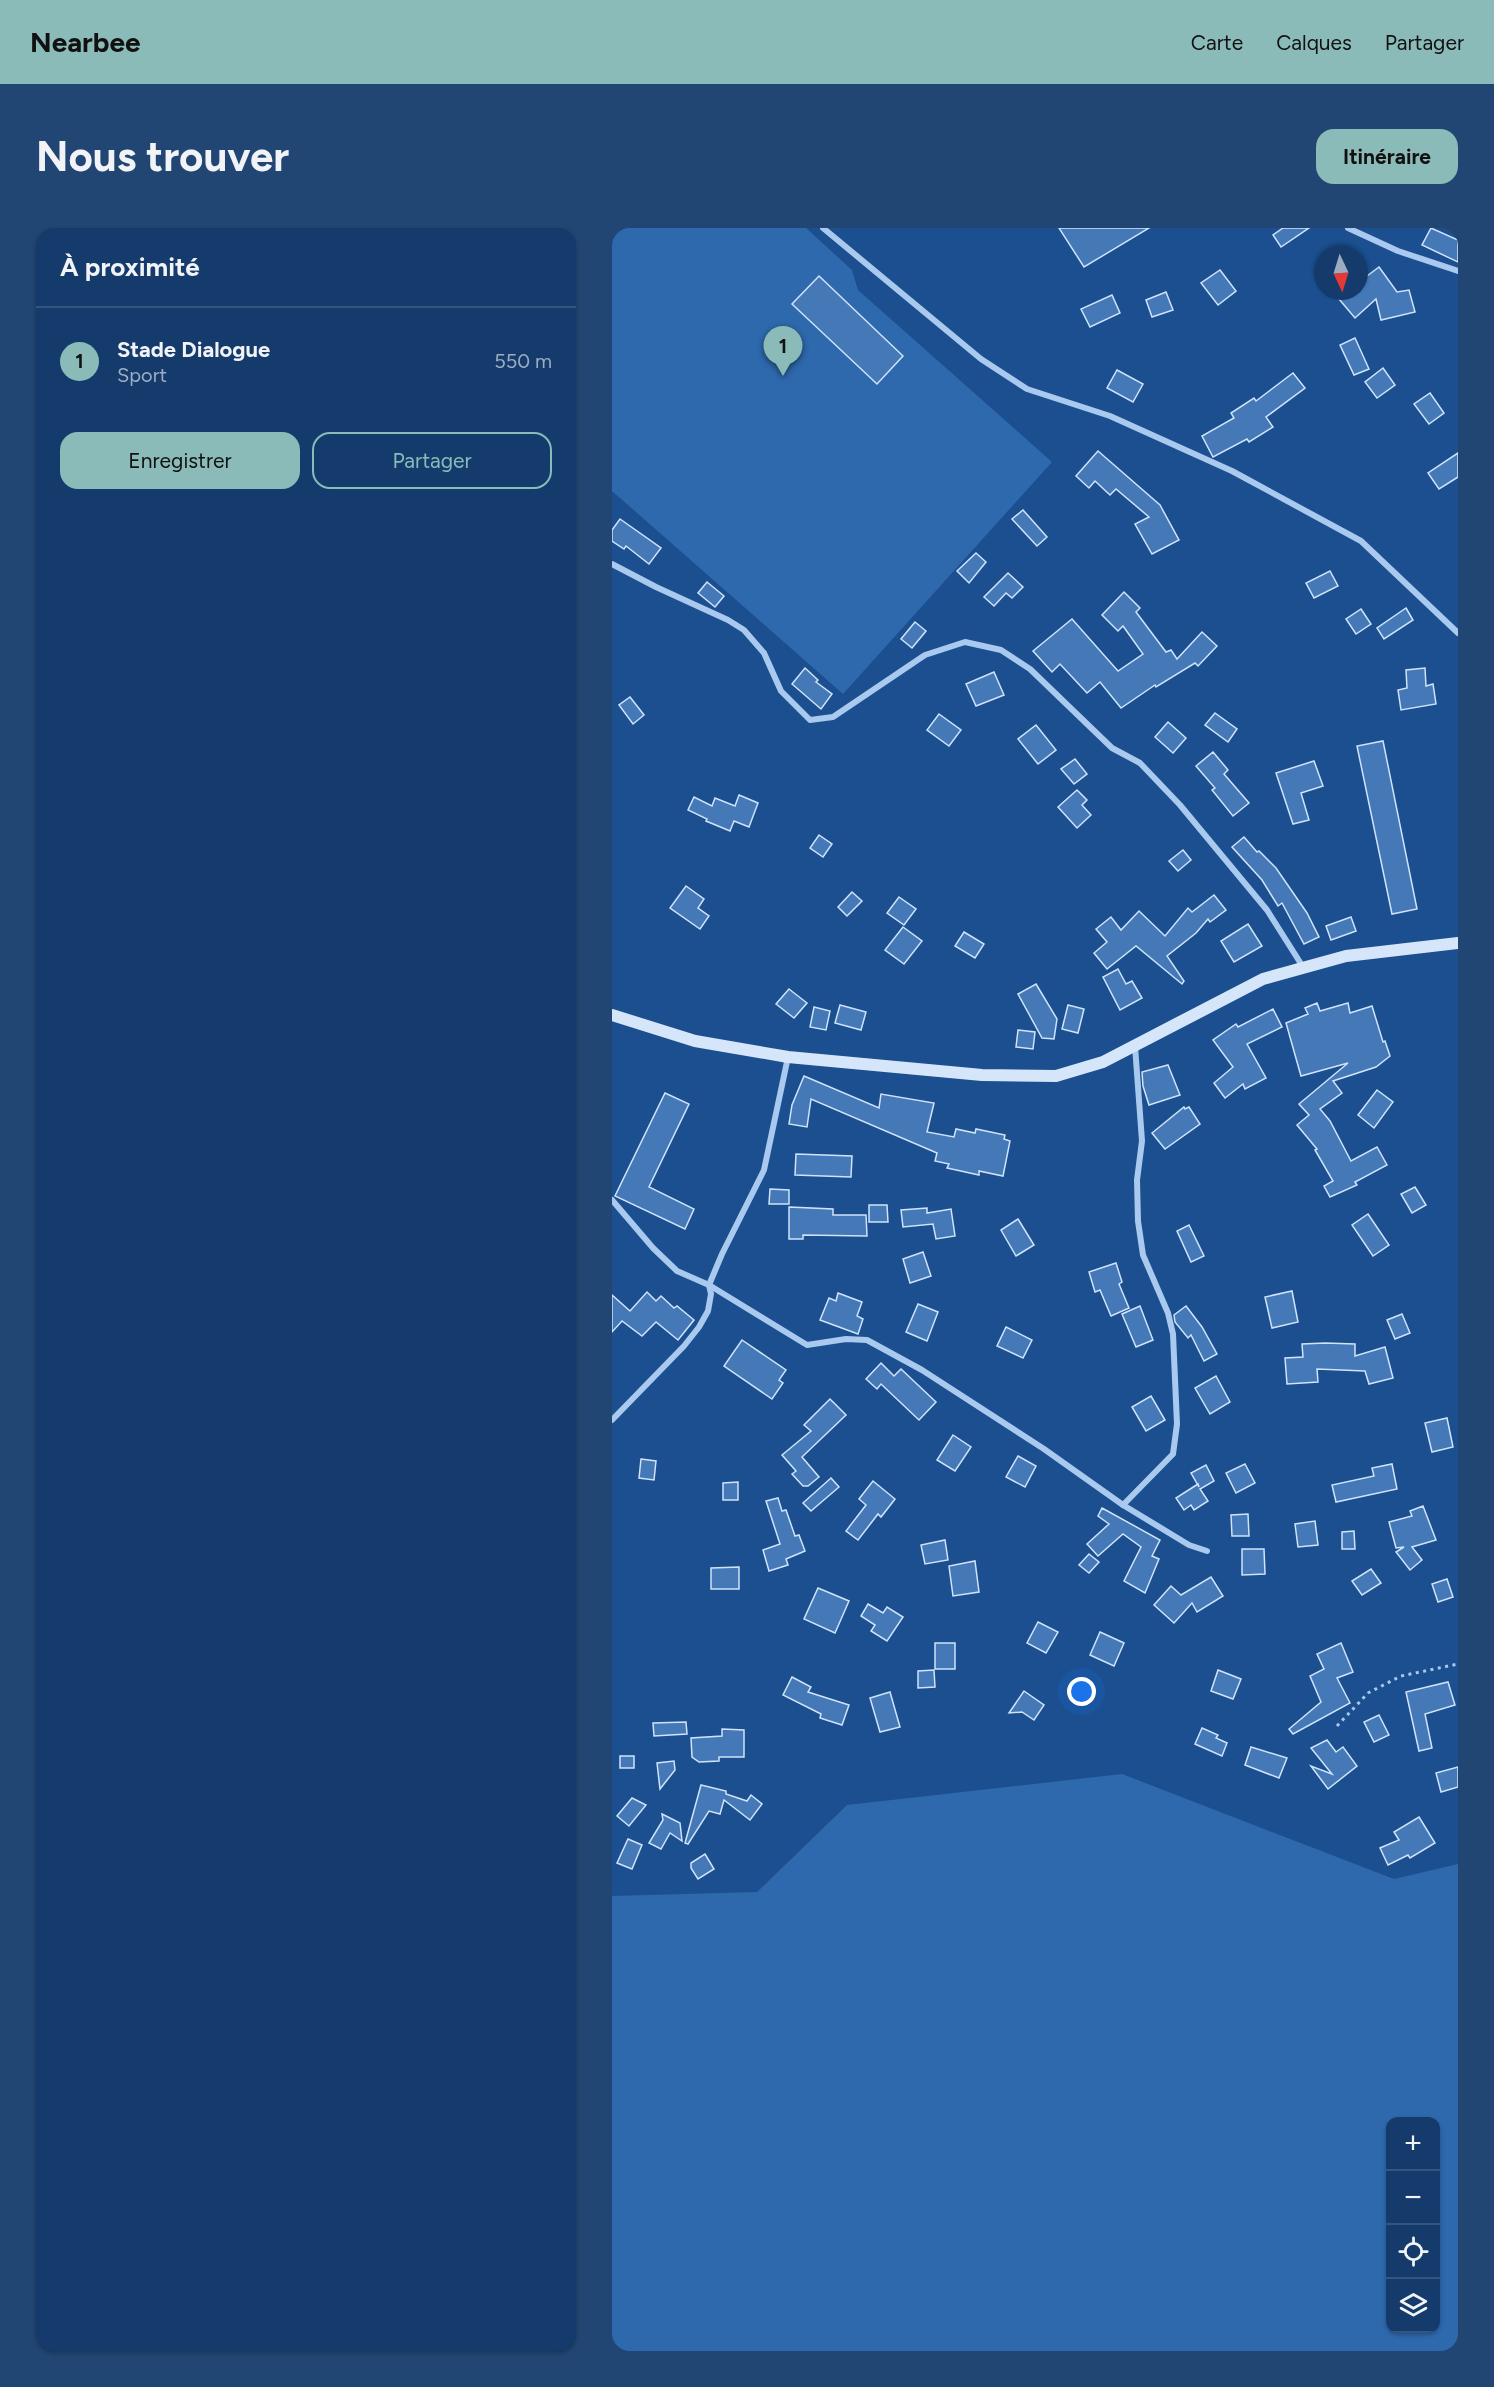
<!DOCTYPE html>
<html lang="fr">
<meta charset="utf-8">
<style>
body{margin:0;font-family:Figtree,sans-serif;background:#214673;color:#f1f3f6}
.controls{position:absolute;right:18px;bottom:18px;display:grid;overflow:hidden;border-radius:12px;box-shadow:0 2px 4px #0004}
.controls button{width:54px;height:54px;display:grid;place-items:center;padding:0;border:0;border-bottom:2px solid #33557e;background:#143b6b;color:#f1f3f6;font:30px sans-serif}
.compass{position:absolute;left:702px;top:18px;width:54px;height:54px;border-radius:50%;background:#143b6b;box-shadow:0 2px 4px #0004;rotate:176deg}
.you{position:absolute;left:470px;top:1464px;width:21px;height:21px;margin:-15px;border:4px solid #fff;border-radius:50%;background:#1a73e8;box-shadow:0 0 0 9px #1a73e833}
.badge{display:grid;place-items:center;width:39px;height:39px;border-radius:50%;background:#8bbbb9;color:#111;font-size:20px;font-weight:700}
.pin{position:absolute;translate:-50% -50px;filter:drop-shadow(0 2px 3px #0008)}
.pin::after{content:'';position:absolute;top:32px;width:21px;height:18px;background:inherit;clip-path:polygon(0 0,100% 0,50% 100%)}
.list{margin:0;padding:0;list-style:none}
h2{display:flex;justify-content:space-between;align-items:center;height:78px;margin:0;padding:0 24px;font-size:26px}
h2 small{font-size:20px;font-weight:400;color:#9dadc1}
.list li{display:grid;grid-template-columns:39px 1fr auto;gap:18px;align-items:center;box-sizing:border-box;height:108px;padding:0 24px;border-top:2px solid #33557e}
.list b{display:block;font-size:22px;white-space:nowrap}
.list p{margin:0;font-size:20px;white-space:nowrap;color:#9dadc1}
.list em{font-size:20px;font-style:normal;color:#9dadc1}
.actions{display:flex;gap:12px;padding:18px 24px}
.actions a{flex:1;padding:14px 0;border:2px solid #8bbbb9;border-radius:18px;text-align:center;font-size:21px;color:#8bbbb9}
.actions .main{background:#8bbbb9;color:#111}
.icon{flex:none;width:33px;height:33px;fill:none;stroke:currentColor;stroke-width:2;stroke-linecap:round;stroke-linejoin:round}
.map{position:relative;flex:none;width:846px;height:2123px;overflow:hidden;border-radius:18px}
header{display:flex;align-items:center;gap:36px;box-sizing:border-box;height:84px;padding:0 30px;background:#8bbbb9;color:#111}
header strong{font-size:28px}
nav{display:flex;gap:33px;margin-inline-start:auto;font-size:21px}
.intro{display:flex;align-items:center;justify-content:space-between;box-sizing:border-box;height:144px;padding:0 36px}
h1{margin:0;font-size:42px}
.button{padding:15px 27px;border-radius:18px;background:#8bbbb9;color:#111;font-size:21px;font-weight:700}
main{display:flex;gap:36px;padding:0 36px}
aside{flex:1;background:#143b6b;border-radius:18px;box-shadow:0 2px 4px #0004}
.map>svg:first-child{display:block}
.green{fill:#2e69ad;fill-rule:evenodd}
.building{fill:#4478b7;stroke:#cfe3fa;stroke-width:1.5}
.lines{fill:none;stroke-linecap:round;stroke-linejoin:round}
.path{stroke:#a9c9ee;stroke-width:3;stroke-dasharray:3 4.5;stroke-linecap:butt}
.street{stroke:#a9c9ee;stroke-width:6}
.secondary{stroke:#d6e6fa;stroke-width:12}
</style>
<header>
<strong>Nearbee</strong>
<nav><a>Carte</a><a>Calques</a><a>Partager</a></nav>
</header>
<div class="intro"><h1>Nous trouver</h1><a class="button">Itinéraire</a></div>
<main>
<aside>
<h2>À proximité<small></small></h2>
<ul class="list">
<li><span class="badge">1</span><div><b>Stade Dialogue</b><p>Sport</p></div><em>550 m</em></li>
</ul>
<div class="actions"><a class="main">Enregistrer</a><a>Partager</a></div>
</aside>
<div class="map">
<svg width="846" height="2123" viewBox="0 0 846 2123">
<rect width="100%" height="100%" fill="#1b4f8f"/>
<g class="green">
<path d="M0 0H194L240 42 246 62 440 234 231 466 0 263Z"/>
<path d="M510 1546 782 1651 846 1636V2123H0V1668L145 1664 235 1577ZM778 1894H824V2100H778Z"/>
</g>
<g class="building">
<path d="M447 0H537L472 39Z"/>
<path d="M671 0H697L669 19 661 7Z"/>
<path d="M819 0 846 12V34L810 17Z"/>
<path d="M767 39 785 64 797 62 803 84 769 92 764 71 743 90 727 71 737 63H747V54Z"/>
<path d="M608 42 624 63 606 77 589 55Z"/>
<path d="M207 48 291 128 265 156 180 76Z"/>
<path d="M554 64 561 82 540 89 534 72Z"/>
<path d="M500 67 508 85 478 99 469 81Z"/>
<path d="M743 110 757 141 742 147 728 117Z"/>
<path d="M771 140 783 157 765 170 753 154Z"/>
<path d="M505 142 531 156 521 174 495 160Z"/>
<path d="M681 145 693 160 654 189 661 199 637 214 635 211 601 229 590 208 622 190 619 185 642 170 644 173Z"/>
<path d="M818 165 832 185 817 196 802 176Z"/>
<path d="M486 223 548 277 567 312 540 326 523 296 537 289 504 261 498 267 483 253 477 260 464 248Z"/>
<path d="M846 225V249L827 261 816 245Z"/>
<path d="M411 282 435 309 425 318 400 291Z"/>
<path d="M8 291 49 320 37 336 14 318 12 321 0 313V302Z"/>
<path d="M364 325 374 334 357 355 345 343Z"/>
<path d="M718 343 726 358 702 370 694 355Z"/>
<path d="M396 345 411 359 400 370 394 365 382 378 372 369Z"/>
<path d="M95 354 112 368 103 379 86 365Z"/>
<path d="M512 364 528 380 524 384 554 424 559 422 565 431 590 404 605 418 586 438 583 435 544 459 543 457 509 480 488 454 475 465 448 436 440 444 421 423 460 391 506 443 531 426 511 398 506 403 490 387Z"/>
<path d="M794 380 801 392 772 411 765 400Z"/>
<path d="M749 381 759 396 744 406 734 391Z"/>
<path d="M303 394 314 403 300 420 289 411Z"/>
<path d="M193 440 206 452 204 454 220 466 209 481 180 456Z"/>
<path d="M813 440 814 458 821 456 824 476 789 482 786 462 795 460 794 442Z"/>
<path d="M382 444 392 467 364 478 354 456Z"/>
<path d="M18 469 32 487 21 496 7 477Z"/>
<path d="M603 485 625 501 616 514 593 497Z"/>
<path d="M327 486 349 502 337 518 315 502Z"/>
<path d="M556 494 574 510 561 525 543 509Z"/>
<path d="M424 497 444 522 426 536 406 511Z"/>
<path d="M771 513 805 681 780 686 745 518Z"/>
<path d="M601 524 616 542 612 546 637 575 621 588 600 562 603 560 584 538Z"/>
<path d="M463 531 475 546 462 556 449 541Z"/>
<path d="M702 533 711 558 689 565 697 592 681 596 664 545Z"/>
<path d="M465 562 475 572 470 577 479 587 465 600 446 579Z"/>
<path d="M127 567 146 575 137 599 122 593 118 603 94 593 95 591 76 582 82 569 100 578 103 570 123 578Z"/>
<path d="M207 607 220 616 211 629 198 620Z"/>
<path d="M632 609 645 624 647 623 664 640 695 685 707 709 692 716 670 675 666 678 650 652 620 619Z"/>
<path d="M571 622 579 632 566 643 557 633Z"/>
<path d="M74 658 92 671 86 680 97 688 88 701 58 680Z"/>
<path d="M240 664 250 673 235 688 226 679Z"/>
<path d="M602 667 614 682 598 694 596 691 584 705 555 728 572 753 570 756 524 718 495 741 482 725 495 714 484 701 499 689 509 702 527 683 553 708 576 680 580 684Z"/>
<path d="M287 669 304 681 292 697 275 685Z"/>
<path d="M739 689 744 703 719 712 714 698Z"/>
<path d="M636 696 650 718 622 734 609 713Z"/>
<path d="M291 699 310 713 292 736 273 722Z"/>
<path d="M352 704 372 716 363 730 343 718Z"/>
<path d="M506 741 514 756 520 753 530 770 508 782 491 749Z"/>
<path d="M424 756 445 791 442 811 430 810 406 766Z"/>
<path d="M177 761 195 775 182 790 164 776Z"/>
<path d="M705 775 708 783 736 775 738 785 760 778 771 814 773 813 778 828 764 839 721 853 730 865 708 881 718 893 739 933 765 919 775 937 743 954 745 957 718 969 712 958 721 953 703 922 705 921 685 897 697 887 687 876 736 835 689 848 674 795 696 786 693 780Z"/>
<path d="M228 777 254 784 249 802 223 795Z"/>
<path d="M456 777 472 781 466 805 450 801Z"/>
<path d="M202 779 218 783 214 802 198 799Z"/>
<path d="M661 781 670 799 635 816 654 850 633 861 631 856 613 870 602 855 621 839 601 812 624 796 626 799Z"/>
<path d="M406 802 423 804 421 821 404 819Z"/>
<path d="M556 837 568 867 537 877 531 858 530 844Z"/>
<path d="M192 848 267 880 269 866 322 875 315 904 342 909 344 901 363 905 364 901 393 907 392 911 398 913 391 948 367 943V947L335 940 337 936 323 933 325 925 199 871 195 899 177 896 180 877Z"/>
<path d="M765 862 781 874 762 900 746 887Z"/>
<path d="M53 865 77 876 37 959 82 981 73 1001 3 968Z"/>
<path d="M572 879 573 881 577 879 588 896 553 921 540 905Z"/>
<path d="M184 926 240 928 239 949 183 947Z"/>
<path d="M803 959 814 977 800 985 789 966Z"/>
<path d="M158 961 177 962V976H157Z"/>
<path d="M257 977H275L276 994H257Z"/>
<path d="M177 979 221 981V987H254L255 1008 191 1007V1011H177Z"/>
<path d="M315 980V985L339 981 343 1008 324 1011 321 996 291 999 289 982Z"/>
<path d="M756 986 777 1017 761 1028 740 997Z"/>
<path d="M406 991 422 1017 404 1028 389 1002Z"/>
<path d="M577 997 592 1028 579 1034 565 1003Z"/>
<path d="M311 1024 319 1048 298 1055 291 1031Z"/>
<path d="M504 1035 510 1054 507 1056 517 1080 499 1088 488 1062 483 1064 477 1044Z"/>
<path d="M680 1063 686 1094 660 1100 653 1069Z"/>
<path d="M35 1064 44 1073 49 1068 62 1080 65 1078 82 1092 66 1112 44 1094 30 1108 10 1093 0 1104V1067L18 1083Z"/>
<path d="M226 1065 250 1074 245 1088 251 1091 246 1106 208 1092 217 1070 224 1073Z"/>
<path d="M306 1076 326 1084 315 1113 294 1104Z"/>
<path d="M528 1078 541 1112 524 1119 510 1086Z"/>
<path d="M574 1078 590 1099 605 1126 592 1133 579 1107 576 1110 563 1094 562 1087Z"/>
<path d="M790 1086 798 1105 783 1111 775 1092Z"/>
<path d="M394 1099 420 1112 411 1130 385 1118Z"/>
<path d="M130 1112 174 1142 167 1152 171 1155 160 1171 112 1138Z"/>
<path d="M713 1115 743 1116V1128L773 1119 781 1150 757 1156 753 1143 705 1141 706 1154 675 1156 673 1130 691 1129 690 1116Z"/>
<path d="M269 1135 282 1148 289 1141 324 1174 307 1192 269 1156 265 1161 254 1151Z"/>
<path d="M604 1148 618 1174 598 1186 583 1160Z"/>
<path d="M539 1168 553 1192 534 1203 520 1179Z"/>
<path d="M218 1171 234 1187 190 1229 207 1249 196 1258H191L180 1246 184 1243 170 1227 199 1203 192 1197Z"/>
<path d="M835 1190 841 1219 820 1224 813 1195Z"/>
<path d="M341 1207 359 1219 343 1243 325 1232Z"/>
<path d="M406 1228 424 1238 413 1259 394 1249Z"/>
<path d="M29 1231 44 1233 42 1252 27 1250Z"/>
<path d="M633 1236 643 1255 624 1265 614 1245Z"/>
<path d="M780 1236 785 1261 724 1274 720 1257 762 1248 760 1240Z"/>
<path d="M594 1237 602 1253 588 1261 596 1273 582 1282 579 1277 572 1282 564 1270 586 1256 587 1259 579 1245Z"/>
<path d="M219 1250 227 1259 199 1283 191 1275Z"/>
<path d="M261 1253 283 1271 269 1289 266 1286 246 1312 234 1303 254 1277 247 1271Z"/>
<path d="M126 1254V1272H111V1255Z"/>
<path d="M166 1270 170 1283 174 1282 183 1308 187 1307 193 1323 174 1331 176 1337 157 1343 151 1322 168 1316 154 1273Z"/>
<path d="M811 1278 824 1312 800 1319 810 1332 798 1342 784 1324 792 1319 784 1320 777 1294 800 1288 798 1283Z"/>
<path d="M490 1280 548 1312 540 1328 547 1331 533 1365 512 1353 529 1319 511 1306 486 1328 475 1316 497 1296 486 1288Z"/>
<path d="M636 1286 637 1308H620L619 1287Z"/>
<path d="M703 1293 706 1317 686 1319 683 1296Z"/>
<path d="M742 1303 743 1321H730V1304Z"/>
<path d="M333 1312 336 1332 313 1336 309 1317Z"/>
<path d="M630 1321H652L653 1346 630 1347Z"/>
<path d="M477 1326 487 1334 477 1345 467 1337Z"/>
<path d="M363 1333 367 1364 341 1368 337 1338Z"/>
<path d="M127 1339V1361H99V1340Z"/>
<path d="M759 1341 769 1355 750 1367 740 1353Z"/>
<path d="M599 1349 611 1368 585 1384 580 1375 562 1395 542 1377 559 1358 569 1367Z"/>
<path d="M835 1351 841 1369 826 1374 820 1356Z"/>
<path d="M206 1360 237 1373 223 1405 192 1391Z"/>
<path d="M256 1376 271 1385 275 1379 291 1389 275 1413 259 1403 263 1397 249 1388Z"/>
<path d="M426 1394 446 1404 434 1425 415 1415Z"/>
<path d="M488 1404 512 1415 502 1438 478 1427Z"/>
<rect x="323" y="1415" width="20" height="26"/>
<path d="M729 1415 741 1444 725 1450 738 1475 681 1506 677 1501 709 1474 698 1448 712 1441 705 1426Z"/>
<path d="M322 1442 323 1459 306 1460V1443Z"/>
<path d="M606 1442 629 1451 621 1471 599 1463Z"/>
<path d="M180 1449 199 1459 196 1464 237 1477 230 1497 208 1490 209 1486 171 1467Z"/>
<path d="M836 1454 843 1477 813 1486 820 1520 807 1523 794 1464Z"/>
<path d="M412 1463 432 1477 422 1492 410 1484 397 1485Z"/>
<path d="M278 1464 288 1499 268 1504 258 1470Z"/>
<path d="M767 1487 777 1507 762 1514 752 1494Z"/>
<path d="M74 1494 75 1506 42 1508 41 1495Z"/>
<path d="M590 1500 606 1507 604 1510 615 1515 610 1528 583 1516Z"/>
<path d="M110 1501 132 1502V1529H107V1533L87 1534 80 1529 79 1510 110 1508Z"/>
<path d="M715 1512 724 1524 731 1519 745 1538 716 1561 699 1538 720 1546 699 1520Z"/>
<path d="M639 1519 675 1530 667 1550 633 1537Z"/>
<rect x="8" y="1528" width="14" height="12"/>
<path d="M62 1533 63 1542 48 1561 45 1535Z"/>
<path d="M846 1539V1559L829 1564 824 1545Z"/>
<path d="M89 1557 114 1563V1566L135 1573 139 1567 150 1576 138 1592 112 1572 108 1586 97 1583 76 1616 73 1615Z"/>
<path d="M20 1570 34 1577 17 1598 5 1588Z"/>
<path d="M50 1586 68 1595 70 1613 58 1605 49 1621 37 1615 51 1592Z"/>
<path d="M807 1589 823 1615 798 1630 796 1627 776 1637 768 1620 787 1612 782 1604Z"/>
<path d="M16 1611 30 1617 20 1641 5 1635Z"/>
<path d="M93 1626 102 1641 86 1651 79 1640V1635Z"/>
</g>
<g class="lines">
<path class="path" d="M725 1498 756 1465 789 1448 846 1436"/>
<g class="street">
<path d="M211 0 369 131 415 161 498 188 620 243 749 313 846 405"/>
<path d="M736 0 786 23 846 43"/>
<path d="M0 336 44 359 116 392 132 402 152 425 169 463 198 492 221 489 313 427 353 414 389 422 418 441 500 520 528 535 568 577 655 682 691 739"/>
<path d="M0 972 41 1020 65 1043 97 1057 195 1117 234 1111 255 1112 310 1142 432 1221 511 1277 577 1317 595 1323"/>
<path d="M0 1192 72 1118 87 1099 96 1083 99 1066 97 1057 110 1026 152 942 176 829"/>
<path d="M511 1277 561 1226 565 1196 561 1106 556 1085 531 1027 526 993 525 952 530 913 523 818"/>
</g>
<path class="secondary" d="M0 787 83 813 176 829 370 847 444 848 491 834 651 751 734 728 846 715"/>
</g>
</svg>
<div class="controls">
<button>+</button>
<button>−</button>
<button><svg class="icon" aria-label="locate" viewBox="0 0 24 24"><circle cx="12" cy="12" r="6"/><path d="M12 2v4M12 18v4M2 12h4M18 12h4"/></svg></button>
<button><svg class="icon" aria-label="layers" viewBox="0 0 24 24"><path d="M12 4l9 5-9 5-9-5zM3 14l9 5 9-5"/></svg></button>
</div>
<svg class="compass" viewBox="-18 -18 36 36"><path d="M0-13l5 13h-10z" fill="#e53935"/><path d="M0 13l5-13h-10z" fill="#9dadc1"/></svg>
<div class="you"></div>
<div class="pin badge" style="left:171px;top:148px">1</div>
</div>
</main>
